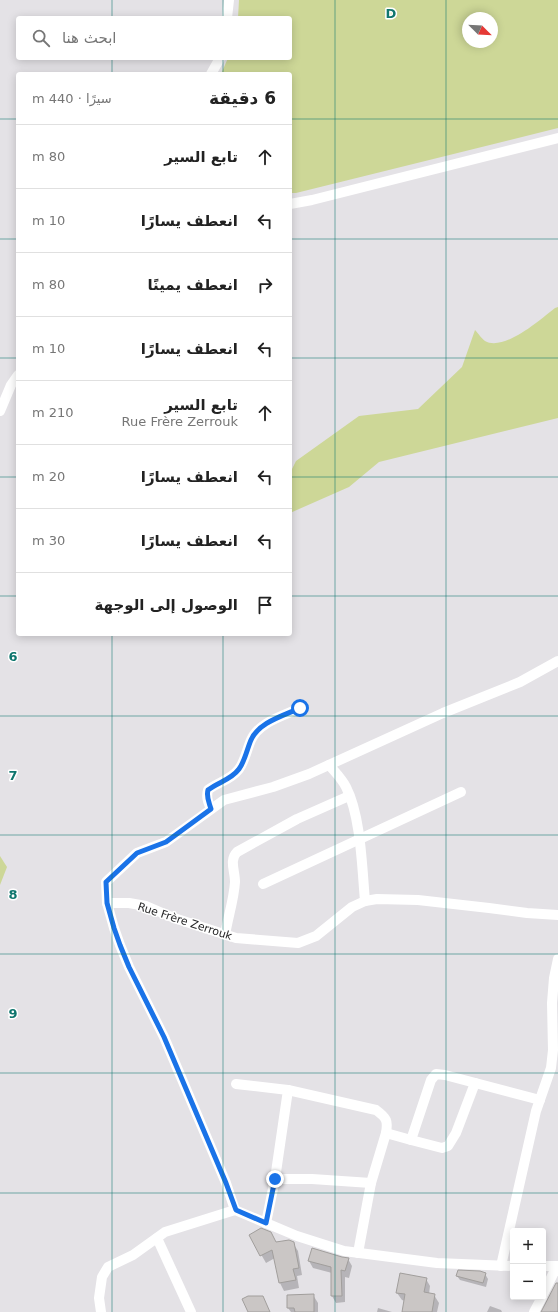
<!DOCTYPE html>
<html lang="ar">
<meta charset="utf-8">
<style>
body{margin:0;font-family:"DejaVu Sans",Vazirmatn,sans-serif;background:#f2f2f2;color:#222;direction:rtl}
.controls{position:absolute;right:12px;bottom:12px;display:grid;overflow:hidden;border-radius:4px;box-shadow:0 2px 10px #0003}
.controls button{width:36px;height:36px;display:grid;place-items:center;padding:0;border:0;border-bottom:1px solid #e0e0e0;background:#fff;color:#222;font:20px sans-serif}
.compass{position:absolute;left:462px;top:12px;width:36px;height:36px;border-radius:50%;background:#fff;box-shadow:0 2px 10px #0003;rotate:114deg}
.stop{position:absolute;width:12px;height:12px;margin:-9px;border:3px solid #1a73e8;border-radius:50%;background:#fff}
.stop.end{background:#1a73e8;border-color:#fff;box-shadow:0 1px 4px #0008}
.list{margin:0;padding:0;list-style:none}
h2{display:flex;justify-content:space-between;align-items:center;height:52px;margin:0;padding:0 16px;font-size:17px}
h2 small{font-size:13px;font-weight:400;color:#767676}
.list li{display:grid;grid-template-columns:26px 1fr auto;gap:12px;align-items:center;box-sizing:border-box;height:64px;padding:0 16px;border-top:1px solid #e0e0e0}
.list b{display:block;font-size:15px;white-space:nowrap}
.list p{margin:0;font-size:13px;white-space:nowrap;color:#767676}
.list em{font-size:13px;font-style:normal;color:#767676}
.icon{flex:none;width:22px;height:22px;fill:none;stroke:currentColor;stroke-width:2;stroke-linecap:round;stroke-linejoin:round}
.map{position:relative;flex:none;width:558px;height:1312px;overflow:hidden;direction:ltr}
.search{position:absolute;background:#fff;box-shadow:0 2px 10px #0003;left:16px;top:16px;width:276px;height:44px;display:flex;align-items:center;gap:10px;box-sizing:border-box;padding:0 14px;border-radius:4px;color:#767676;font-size:15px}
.panel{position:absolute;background:#fff;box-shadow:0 2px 10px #0003;left:16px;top:72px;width:276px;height:564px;border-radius:4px;direction:rtl}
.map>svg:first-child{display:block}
.green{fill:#cdd797;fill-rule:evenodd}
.shadow{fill:#0003}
.building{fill:#cac6c5;stroke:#a19e9c}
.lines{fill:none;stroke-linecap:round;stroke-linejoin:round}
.minor{stroke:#fff;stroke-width:10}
.route{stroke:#1a73e8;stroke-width:5}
.grid{fill:none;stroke:#0f766e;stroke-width:1;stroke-opacity:0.55}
.labels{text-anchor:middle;stroke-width:3;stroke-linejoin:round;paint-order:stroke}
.street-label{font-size:11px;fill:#252526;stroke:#fff}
.grid-label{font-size:13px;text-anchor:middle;font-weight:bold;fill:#0f766e;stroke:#fff;stroke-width:3;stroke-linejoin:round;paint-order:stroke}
</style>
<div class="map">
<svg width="558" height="1312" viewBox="0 0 558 1312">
<rect width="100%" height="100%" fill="#e4e2e6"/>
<g class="green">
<path d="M239 0H558V128L296 193H290V74H221L228 58H290V18H238ZM468 18H492V42H468Z"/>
<path d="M558 307V418L379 462 349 487 290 513V473L296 461 359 416 418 409 462 367 475 330C478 333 482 339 485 341 504 352 541 319 555 308Z"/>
<path d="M0 856 7 867 0 885Z"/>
</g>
<g class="shadow">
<path d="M250 1235 276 1243H293L298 1251 302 1275 297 1276 299 1288 284 1291 280 1283 275 1258 266 1263Z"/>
<path d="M348 1259 352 1266 349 1278 345 1277V1302L336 1303 332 1296V1273L313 1268 309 1261Z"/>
<path d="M485 1274 488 1279 486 1287 460 1280 457 1276Z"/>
<path d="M426 1279 430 1286 429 1294 434 1295 439 1303 437 1312H403L405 1301 402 1300 397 1293Z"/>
<path d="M313 1295 318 1303V1312H291L288 1308Z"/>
<path d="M490 1306 501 1310 502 1312H487Z"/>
<path d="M378 1308 392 1312H377Z"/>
</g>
<g class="building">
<path d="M261 1228 271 1232 276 1242 289 1240 294 1242 299 1268 293 1269 296 1280 279 1283 272 1250 260 1256 249 1235Z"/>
<path d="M312 1248 342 1257 349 1258 345 1271 341 1270 342 1296H331V1267L308 1261Z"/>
<path d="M458 1270 480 1271 486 1273 483 1283 456 1276Z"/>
<path d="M400 1273 427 1278 424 1292 435 1294 432 1312H402L405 1294 396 1293Z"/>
<path d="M556 1283H558V1312H541Z"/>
<path d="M314 1294V1312H295L294 1308H287V1295Z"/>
<path d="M248 1296H263L270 1312H248L242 1299Z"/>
</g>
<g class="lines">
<g class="minor">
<path d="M227 18 229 0"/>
<path d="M211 74 220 58"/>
<path d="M290 204 312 200 558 138"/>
<path d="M0 411 11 385 18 375"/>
<path d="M329 765C335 772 342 779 346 787 361 816 362 868 365 901"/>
<path d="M211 809C208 802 206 797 208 790 218 782 231 780 239 769 245 761 247 749 251 740 259 722 283 716 300 708"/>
<path d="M263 884 461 792"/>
<path d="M107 903 106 882 137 853 166 842 224 800 273 787 309 774 443 713 520 682 558 661"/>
<path d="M225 935C228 917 234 899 235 882 235 871 229 860 237 852L297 819 349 796"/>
<path d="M236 1084 288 1090 275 1179"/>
<path d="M288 1090 376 1110C387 1118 388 1121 386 1133"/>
<path d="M411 1140 442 1148 448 1146 456 1133 475 1083"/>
<path d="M235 1210 226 1183 164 1037 129 967 120 945 114 928 107 903H129L146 906 174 918 236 938 298 943 316 936 352 907 365 901 377 899 418 900 489 908 527 913 558 915"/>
<path d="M266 1223 275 1179H312L371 1183"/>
<path d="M157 1238 191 1312"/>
<path d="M358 1253 371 1183 386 1133 411 1140 431 1080 436 1074 445 1075 540 1100"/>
<path d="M501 1266 536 1111 551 1068 553 1050 552 1003 554 978 558 959"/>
<path d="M543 1266H558"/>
<path d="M543 1294 557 1266"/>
<path d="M101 1312 99 1298 102 1277 108 1267 133 1255 165 1232 235 1210 297 1236 344 1251 437 1263 513 1266"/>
<path d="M534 1312 542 1297"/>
</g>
</g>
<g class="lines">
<path class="route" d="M275 1179 266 1223 236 1210 226 1183 164 1037 129 967 120 945 114 928 107 903 106 882 137 853 166 842 211 809C209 802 206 797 208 790 218 782 231 780 239 769 245 761 247 749 251 740 259 722 283 716 300 708"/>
</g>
<path class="grid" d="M112 0V18M223 0V18M335 0V1312M446 0V1312M112 58V74M223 58V74M0 119H18M290 119H558M0 239H18M290 239H558M0 358H18M290 358H558M0 477H18M290 477H558M0 596H18M290 596H558M112 634V1312M223 634V1312M0 716H558M0 835H558M0 954H558M0 1073H558M0 1193H558"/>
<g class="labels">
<g class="street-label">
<text transform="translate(185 921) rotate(18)" y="4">Rue Frère Zerrouk</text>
</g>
</g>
<g class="grid-label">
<text x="391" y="18">D</text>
<text x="13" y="661">6</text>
<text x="13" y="780">7</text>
<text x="13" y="899">8</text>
<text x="13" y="1018">9</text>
</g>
</svg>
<div class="controls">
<button>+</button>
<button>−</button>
</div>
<svg class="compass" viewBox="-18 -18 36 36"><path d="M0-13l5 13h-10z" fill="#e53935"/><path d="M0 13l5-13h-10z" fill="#767676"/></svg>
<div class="stop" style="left:300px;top:708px"></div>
<div class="stop end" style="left:275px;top:1179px"></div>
<div class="search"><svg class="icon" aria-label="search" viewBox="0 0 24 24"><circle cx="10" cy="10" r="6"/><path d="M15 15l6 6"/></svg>ابحث هنا</div>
<section class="panel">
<h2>6 دقيقة<small>سيرًا · 440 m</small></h2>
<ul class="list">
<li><svg class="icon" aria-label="ahead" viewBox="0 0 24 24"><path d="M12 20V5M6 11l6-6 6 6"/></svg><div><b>تابع السير</b></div><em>80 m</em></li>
<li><svg class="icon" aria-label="left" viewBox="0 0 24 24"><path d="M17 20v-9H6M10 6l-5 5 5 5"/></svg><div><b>انعطف يسارًا</b></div><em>10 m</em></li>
<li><svg class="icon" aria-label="right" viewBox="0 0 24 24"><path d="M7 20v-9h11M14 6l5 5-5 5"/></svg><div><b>انعطف يمينًا</b></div><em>80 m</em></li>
<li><svg class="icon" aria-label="left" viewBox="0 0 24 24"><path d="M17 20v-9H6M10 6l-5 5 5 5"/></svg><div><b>انعطف يسارًا</b></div><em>10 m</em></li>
<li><svg class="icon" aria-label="ahead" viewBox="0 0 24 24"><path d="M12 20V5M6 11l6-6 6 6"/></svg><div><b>تابع السير</b><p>Rue Frère Zerrouk</p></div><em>210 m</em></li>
<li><svg class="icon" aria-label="left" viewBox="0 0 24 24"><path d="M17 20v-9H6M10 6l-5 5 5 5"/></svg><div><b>انعطف يسارًا</b></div><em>20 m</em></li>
<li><svg class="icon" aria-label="left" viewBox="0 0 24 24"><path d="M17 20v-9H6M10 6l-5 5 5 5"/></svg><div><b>انعطف يسارًا</b></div><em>30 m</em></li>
<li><svg class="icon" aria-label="arrive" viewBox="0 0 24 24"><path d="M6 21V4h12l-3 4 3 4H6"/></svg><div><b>الوصول إلى الوجهة</b></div></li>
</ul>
</section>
</div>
